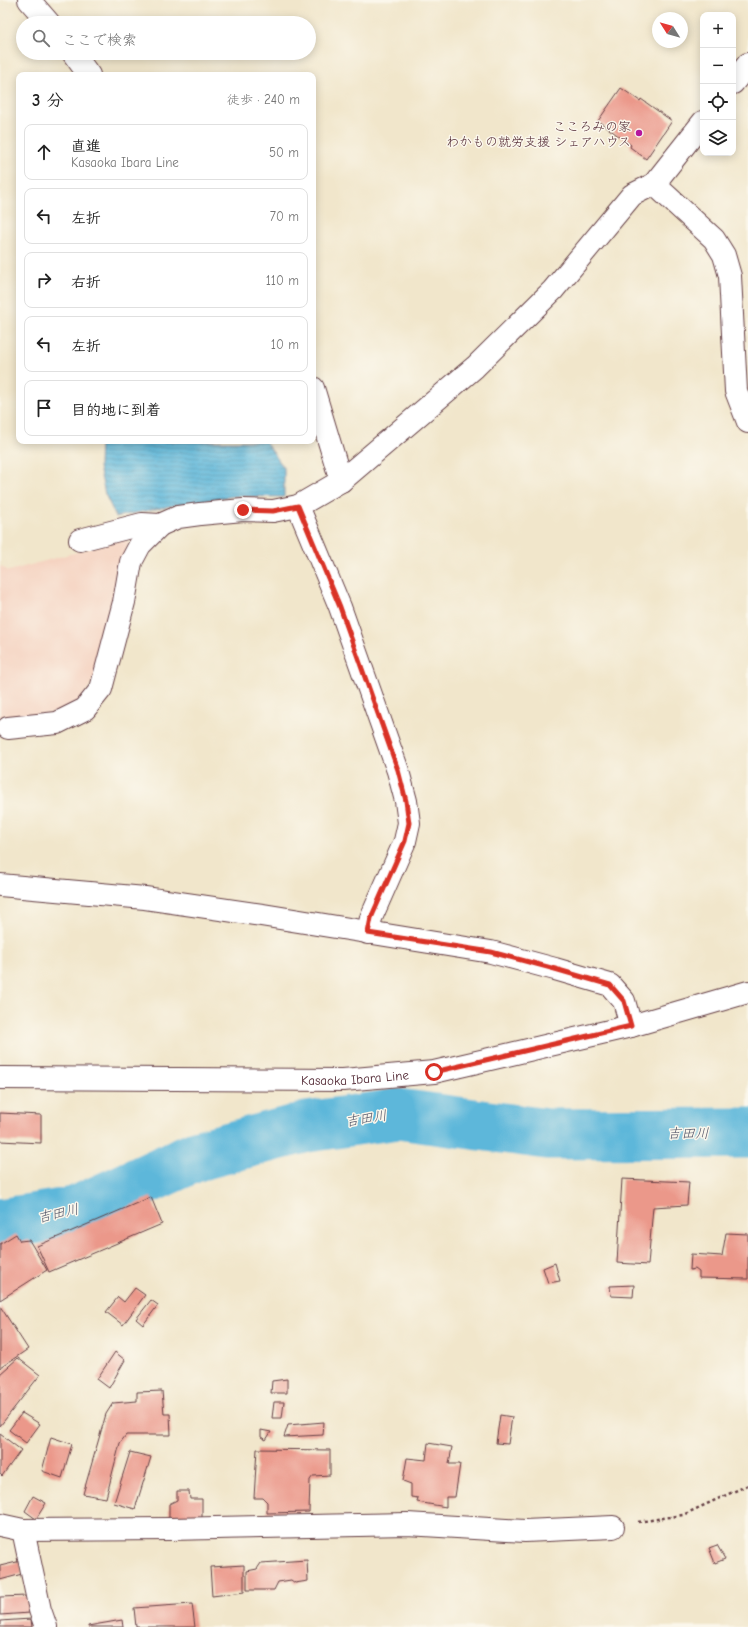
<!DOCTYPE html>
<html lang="ja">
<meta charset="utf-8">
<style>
body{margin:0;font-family:"Comic Neue","Klee One",sans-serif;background:#f6f6f6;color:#222}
.controls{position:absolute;right:12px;top:12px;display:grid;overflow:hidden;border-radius:8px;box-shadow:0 2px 10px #0003}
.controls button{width:36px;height:36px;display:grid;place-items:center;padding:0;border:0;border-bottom:1px solid #e0e0e0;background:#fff;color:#222;font:20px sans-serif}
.compass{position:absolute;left:652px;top:12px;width:36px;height:36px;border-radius:50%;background:#fff;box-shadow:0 2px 10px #0003;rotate:307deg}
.stop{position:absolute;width:12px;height:12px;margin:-9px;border:3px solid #d93025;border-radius:50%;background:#fff}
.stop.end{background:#d93025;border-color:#fff;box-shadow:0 1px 4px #0008}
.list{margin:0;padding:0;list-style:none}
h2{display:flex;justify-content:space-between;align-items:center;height:52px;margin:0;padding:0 16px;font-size:17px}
h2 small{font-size:13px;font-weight:400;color:#767676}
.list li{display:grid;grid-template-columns:26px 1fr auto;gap:12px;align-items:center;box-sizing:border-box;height:56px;margin:0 8px 8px;padding:0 8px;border:1px solid #e0e0e0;border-radius:8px}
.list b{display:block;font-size:15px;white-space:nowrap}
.list p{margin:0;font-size:13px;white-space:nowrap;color:#767676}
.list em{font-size:13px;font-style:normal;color:#767676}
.icon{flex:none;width:22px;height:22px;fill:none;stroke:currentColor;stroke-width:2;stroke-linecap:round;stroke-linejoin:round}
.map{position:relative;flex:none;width:748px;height:1627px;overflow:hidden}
.search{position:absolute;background:#fff;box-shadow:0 2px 10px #0003;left:16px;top:16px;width:300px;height:44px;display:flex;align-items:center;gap:10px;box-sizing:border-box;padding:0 14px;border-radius:22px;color:#767676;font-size:15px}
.panel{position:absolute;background:#fff;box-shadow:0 2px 10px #0003;left:16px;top:72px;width:300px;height:372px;border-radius:8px}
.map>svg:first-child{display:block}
.built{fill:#f5d3c1}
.water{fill:url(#water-rules);stroke:#546b82}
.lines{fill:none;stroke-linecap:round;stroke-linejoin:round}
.river{stroke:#5db7da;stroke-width:51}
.building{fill:#eb988a}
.street-casing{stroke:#633d43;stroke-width:24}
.primary-casing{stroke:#633d43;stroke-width:24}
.path{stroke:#633d43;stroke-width:2.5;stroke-dasharray:3 3;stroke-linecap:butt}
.street{stroke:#fff;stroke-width:22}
.primary{stroke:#fff;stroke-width:22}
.route{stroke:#d93025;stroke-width:5}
.poi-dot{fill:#b5179e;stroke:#fbf7ec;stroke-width:1.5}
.labels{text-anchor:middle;stroke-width:3;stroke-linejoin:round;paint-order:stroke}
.poi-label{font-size:13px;fill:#4a1f2b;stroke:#fbf7ec;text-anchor:end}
.street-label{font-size:13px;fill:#4a1f2b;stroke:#fbf7ec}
.water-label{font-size:14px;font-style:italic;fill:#515468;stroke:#fbf7ec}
</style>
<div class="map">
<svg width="748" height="1627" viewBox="0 0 748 1627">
<defs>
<pattern id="water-rules" width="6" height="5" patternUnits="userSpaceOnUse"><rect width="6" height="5" fill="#5db7da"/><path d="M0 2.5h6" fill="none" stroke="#4f94b1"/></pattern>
</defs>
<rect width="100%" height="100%" fill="#fbf7ec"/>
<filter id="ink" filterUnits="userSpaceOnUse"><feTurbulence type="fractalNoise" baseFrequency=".025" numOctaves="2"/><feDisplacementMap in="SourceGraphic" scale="8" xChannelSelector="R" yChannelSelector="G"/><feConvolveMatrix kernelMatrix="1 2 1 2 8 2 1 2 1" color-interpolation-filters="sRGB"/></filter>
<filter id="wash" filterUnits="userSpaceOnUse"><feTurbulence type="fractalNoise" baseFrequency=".012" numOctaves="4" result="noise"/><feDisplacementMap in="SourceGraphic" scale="16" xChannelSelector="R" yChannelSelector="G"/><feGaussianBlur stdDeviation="0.9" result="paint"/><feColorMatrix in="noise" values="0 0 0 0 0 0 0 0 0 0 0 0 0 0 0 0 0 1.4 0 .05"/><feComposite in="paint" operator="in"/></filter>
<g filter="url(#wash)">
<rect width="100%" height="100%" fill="#f1e6cb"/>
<path class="built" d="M124 539 129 543 97 675 79 701 61 712 0 718V566L9 571Z"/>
<path class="water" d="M100 441H265L284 468V497L235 496 175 505 116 517 105 494 99 467Z"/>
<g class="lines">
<path class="river" d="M0 1224 75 1212 196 1156 307 1127 398 1114 547 1134 748 1133"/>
</g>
<g id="blocks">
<g class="building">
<path d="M621 88 640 101 641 99 672 121 646 159 630 147 631 145 598 121Z"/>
<path d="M0 1113 41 1115V1143L0 1141Z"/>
<path d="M622 1179 689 1182 687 1205 653 1207 648 1265 617 1263Z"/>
<path d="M151 1197 162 1224 49 1272 37 1246Z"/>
<path d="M726 1233 748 1234V1279L699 1278V1272L695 1269 690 1270 691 1254 722 1256Z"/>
<path d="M16 1234 20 1241 29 1240 47 1270 0 1300V1244Z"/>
<path d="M555 1263 560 1281 548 1283 543 1268Z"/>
<path d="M634 1285 633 1297 611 1296 610 1286Z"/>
<path d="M135 1288 145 1295 123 1325 106 1312 118 1297 124 1302Z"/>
<path d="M151 1300 158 1305 143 1325 136 1319Z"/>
<path d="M0 1306 28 1349 0 1368Z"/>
<path d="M115 1352 125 1360 109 1388 97 1379Z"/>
<path d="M18 1358 40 1375 0 1426V1374Z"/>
<path d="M287 1379V1393H271L272 1381Z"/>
<path d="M162 1391 164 1414H170L171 1435H126L120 1443 106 1498 83 1494 106 1414 113 1403 137 1401V1392Z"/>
<path d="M274 1402H284L282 1418H272Z"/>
<path d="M22 1413 40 1424 26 1443 9 1430Z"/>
<path d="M500 1415 512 1417 508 1444 496 1443Z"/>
<path d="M324 1422 323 1435 284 1437 288 1425Z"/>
<path d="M261 1430 271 1432 266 1440 261 1437Z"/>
<path d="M0 1434 21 1450 2 1476 0 1474Z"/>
<path d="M51 1437 72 1444 62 1478 42 1471Z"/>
<path d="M428 1443 452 1447 449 1464H460L455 1497H446V1507L417 1502 418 1498 411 1497V1484L403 1481 407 1458 426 1460Z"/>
<path d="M257 1449 330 1450V1475L313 1476 310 1480 309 1512 267 1513V1502L263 1498H254Z"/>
<path d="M130 1452 151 1457 135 1509 114 1503Z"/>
<path d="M177 1491H189L190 1499H202V1519H169V1504L177 1500Z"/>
<path d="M33 1496 46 1503 36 1519 25 1511Z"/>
<path d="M717 1545 725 1559 715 1563 709 1548Z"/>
<path d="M307 1560 308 1581 295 1583 291 1580 278 1582 274 1590H247V1571L257 1569 261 1563Z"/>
<path d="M21 1561 22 1574 0 1580V1566Z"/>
<path d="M244 1565V1592L212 1596 210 1567Z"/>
<path d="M27 1596 30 1613 0 1615V1597Z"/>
<path d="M192 1604 195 1627H136L134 1608Z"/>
<path d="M31 1619 32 1627H0V1621Z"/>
<path d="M122 1620 123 1627H88V1626Z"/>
</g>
</g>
</g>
<g filter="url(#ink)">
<use href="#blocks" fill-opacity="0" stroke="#633d43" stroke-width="1"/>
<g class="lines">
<g class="street-casing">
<g id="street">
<path d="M29 0 49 23"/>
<path d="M73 53 89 75"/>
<path d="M733 83 748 64"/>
<path d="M654 184 714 239 724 255 730 276 736 391 748 422"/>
<path d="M313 388 341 481"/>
<path d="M298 506 340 607 398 771 406 801 409 823 405 841 371 918 368 933"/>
<path d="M80 540 142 524 160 525 178 517 200 514 243 510 273 511 298 506 341 481 475 367 553 290 632 195 654 184 703 122"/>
<path d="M8 728 57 723 85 709 101 689 124 602 131 562 140 545 160 525"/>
<path d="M0 885 145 898 262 915 491 952 555 969 610 985 624 1001 631 1026"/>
<path d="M0 1525 23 1530 170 1529 407 1524 525 1531 613 1527"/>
<path d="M23 1530 40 1610 46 1627"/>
</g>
</g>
<g class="primary-casing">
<g id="primary">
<path id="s1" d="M0 1078 343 1080 434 1072 631 1026 748 992"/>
</g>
</g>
<path class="path" d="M638 1522 683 1515 748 1485"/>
<use href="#street" class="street"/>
<use href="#primary" class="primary"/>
</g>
</g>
<g class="lines" filter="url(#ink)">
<path class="route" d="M243 510 273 511 298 506 340 607 398 770 406 801 409 823 405 841 371 918 368 933 491 952 555 969 610 985 624 1001 631 1026 434 1072"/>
</g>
<circle class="poi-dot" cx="639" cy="133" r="4"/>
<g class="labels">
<g class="poi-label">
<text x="631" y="131">こころみの家<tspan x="631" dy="15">わかもの就労支援 シェアハウス</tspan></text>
</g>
<g class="street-label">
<text dy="5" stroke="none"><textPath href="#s1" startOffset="355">Kasaoka Ibara Line</textPath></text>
</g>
<g class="water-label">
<text transform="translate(366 1118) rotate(-9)" y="5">吉田川</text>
<text x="688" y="1138">吉田川</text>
<text transform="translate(58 1213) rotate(-13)" y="5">吉田川</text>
</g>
</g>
</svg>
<div class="controls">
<button>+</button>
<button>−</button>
<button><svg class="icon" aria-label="locate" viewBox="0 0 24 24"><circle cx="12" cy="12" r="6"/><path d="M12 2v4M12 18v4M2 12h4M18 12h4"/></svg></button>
<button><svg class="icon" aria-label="layers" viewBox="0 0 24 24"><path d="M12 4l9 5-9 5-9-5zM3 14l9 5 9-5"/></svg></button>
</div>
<svg class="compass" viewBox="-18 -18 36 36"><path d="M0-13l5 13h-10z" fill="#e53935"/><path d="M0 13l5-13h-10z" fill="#767676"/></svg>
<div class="stop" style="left:434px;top:1072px"></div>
<div class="stop end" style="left:243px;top:510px"></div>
<div class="search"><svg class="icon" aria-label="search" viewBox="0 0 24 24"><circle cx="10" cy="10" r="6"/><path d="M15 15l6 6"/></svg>ここで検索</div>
<section class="panel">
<h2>3 分<small>徒歩 · 240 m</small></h2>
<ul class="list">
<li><svg class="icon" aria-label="ahead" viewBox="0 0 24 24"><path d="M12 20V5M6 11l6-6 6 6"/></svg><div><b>直進</b><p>Kasaoka Ibara Line</p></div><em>50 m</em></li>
<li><svg class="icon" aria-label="left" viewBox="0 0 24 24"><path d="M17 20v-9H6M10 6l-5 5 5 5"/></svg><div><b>左折</b></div><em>70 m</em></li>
<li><svg class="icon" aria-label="right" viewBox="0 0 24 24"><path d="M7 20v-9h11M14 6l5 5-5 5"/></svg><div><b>右折</b></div><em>110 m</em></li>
<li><svg class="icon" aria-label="left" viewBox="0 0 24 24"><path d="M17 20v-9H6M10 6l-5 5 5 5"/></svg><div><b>左折</b></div><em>10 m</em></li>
<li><svg class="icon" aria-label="arrive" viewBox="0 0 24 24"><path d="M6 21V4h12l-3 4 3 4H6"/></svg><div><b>目的地に到着</b></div></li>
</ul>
</section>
</div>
